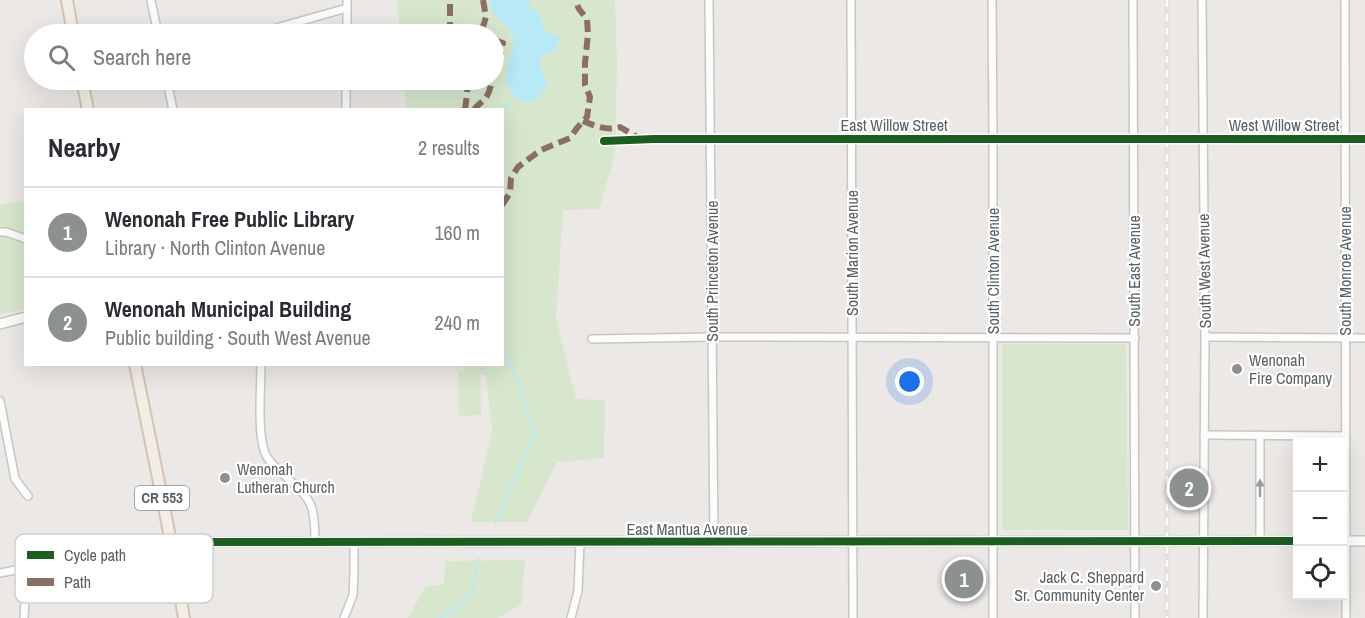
<!DOCTYPE html>
<meta charset="utf-8">
<style>
body{margin:0;font-family:"Archivo Narrow",sans-serif;background:#f2f2f3;color:#2b2b33}
.controls{position:absolute;right:18px;bottom:18px;display:grid;overflow:hidden;border-radius:0px;box-shadow:0 6px 24px #0002}
.controls button{width:54px;height:54px;display:grid;place-items:center;padding:0;border:0;border-bottom:2px solid #e1e1e2;background:#fff;color:#2b2b33;font:30px sans-serif}
.you{position:absolute;left:910px;top:382px;width:21px;height:21px;margin:-15px;border:4px solid #fff;border-radius:50%;background:#1a73e8;box-shadow:0 0 0 9px #1a73e833}
.badge{display:grid;place-items:center;width:39px;height:39px;border-radius:50%;background:#8d9091;color:#fff;font-size:20px;font-weight:700}
.pin{position:absolute;translate:-50% -50%;border:3px solid #fff;box-shadow:0 2px 6px #0006}
.list{margin:0;padding:0;list-style:none}
h2{display:flex;justify-content:space-between;align-items:center;height:78px;margin:0;padding:0 24px;font-size:26px}
h2 small{font-size:20px;font-weight:400;color:#7c7c81}
.list li{display:grid;grid-template-columns:39px 1fr auto;gap:18px;align-items:center;box-sizing:border-box;height:90px;padding:0 24px;border-top:2px solid #e1e1e2}
.list b{display:block;font-size:22px;white-space:nowrap}
.list p{margin:0;font-size:20px;white-space:nowrap;color:#7c7c81}
.list em{font-size:20px;font-style:normal;color:#7c7c81}
.icon{flex:none;width:33px;height:33px;fill:none;stroke:currentColor;stroke-width:2;stroke-linecap:round;stroke-linejoin:round}
.map{position:relative;flex:none;width:1365px;height:618px;overflow:hidden}
.search{position:absolute;background:#fff;box-shadow:0 6px 24px #0002;left:24px;top:24px;width:480px;height:66px;display:flex;align-items:center;gap:15px;box-sizing:border-box;padding:0 21px;border-radius:33px;color:#7c7c81;font-size:22px}
.panel{position:absolute;background:#fff;box-shadow:0 6px 24px #0002;left:24px;top:108px;width:480px;height:258px;border-radius:0px}
.map>svg:first-child{display:block}
.green{fill:#d6e7ce}
.water{fill:#b7e9f7}
.lines{fill:none;stroke-linecap:round;stroke-linejoin:round}
.stream{stroke:#b7e9f7;stroke-width:2}
.minor-casing{stroke:#c6c6c6;stroke-width:10}
.tertiary-casing{stroke:#c6c6c6;stroke-width:12}
.primary-casing{stroke:#d4c3b1;stroke-width:14}
.minor{stroke:#fcfcfb;stroke-width:7}
.tertiary{stroke:#fcfcfb;stroke-width:9}
.primary{stroke:#f2eee7;stroke-width:10}
.rail-casing{stroke:#e2e1e2;stroke-width:4.5}
.rail{stroke:#fff;stroke-width:2;stroke-dasharray:7;stroke-linecap:butt}
.quiet{stroke:#8d6e63;stroke-width:6;stroke-dasharray:12 6;stroke-linecap:butt}
.cycleway-casing{stroke:#fff;stroke-width:11}
.cycleway{stroke:#1b5e20;stroke-width:8}
.oneway{fill:#9b9ea0}
.poi-dot{fill:#8d9091;stroke:#fff;stroke-width:2}
.labels{text-anchor:middle;stroke-width:4.5;stroke-linejoin:round;paint-order:stroke}
.shield{fill:#fff;stroke:#8c9092;stroke-width:1.5}
.shield-label{font-size:15px;font-weight:bold;fill:#5a6064}
.street-label{font-size:16px;fill:#5a6064;stroke:#fff}
.poi-label{font-size:16px;fill:#5a6064;stroke:#fff;text-anchor:start}
.key{fill:#fff;stroke:#cecfd0;stroke-width:1.5}
.key-label{font-size:16px;fill:#5a6064}
</style>
<div class="map">
<svg width="1365" height="618" viewBox="0 0 1365 618">
<rect width="100%" height="100%" fill="#ebe8e5"/>
<g class="green">
<path d="M397 0H615L617 64 615 153 599 209 563 210 556 318 576 399 605 400 604 458 557 462 527 522H471L492 431 486 376 480 374 481 415 459 416 458 371 468 370 453 365 502 364V110L407 109 404 80H494V34H400Z"/>
<path d="M25 200V309L0 314V205Z"/>
<path d="M1002 344H1126L1128 530H1002Z"/>
<path d="M525 560 521 605 497 618H408L426 586 444 584 445 561Z"/>
</g>
<path class="water" d="M489 0H529C531 14 533 7 541 15 544 33 542 30 560 38L556 51C550 53 542 54 540 60 536 70 555 78 541 93 539 97 535 101 531 102 526 103 522 101 518 98 492 76 517 59 513 38 510 27 503 23 496 16 492 12 490 6 489 0Z"/>
<g class="lines">
<g class="stream">
<path d="M502 112 517 96"/>
<path d="M495 523 535 434 515 371 502 351"/>
<path d="M440 618 472 595 478 559"/>
</g>
<g class="minor-casing">
<g id="minor">
<path d="M151 0 158 34"/>
<path d="M709 0 714 542"/>
<path d="M851 0 853 618"/>
<path d="M992 0 993 138V618"/>
<path d="M1133 0 1135 618"/>
<path d="M1202 0 1205 337 1203 618"/>
<path d="M1345 0 1346 618"/>
<path d="M255 34 347 8"/>
<path d="M347 34V0"/>
<path d="M167 80 173 110"/>
<path d="M346 110V80"/>
<path d="M604 141 654 139H1365"/>
<path d="M0 232H6L26 239"/>
<path d="M1205 337 1365 338"/>
<path d="M592 339 712 337 1135 338"/>
<path d="M261 364C261 387 257 433 265 453 268 461 274 466 280 471 310 500 315 498 315 542"/>
<path d="M0 401 15 479 28 496"/>
<path d="M1204 435 1345 436"/>
<path d="M1260 542V435"/>
<path d="M19 569 25 601 24 618"/>
<path d="M0 573 112 551 171 542"/>
<path d="M344 618 353 595 354 573V543"/>
<path d="M571 618 578 591 580 543"/>
</g>
</g>
<g class="tertiary-casing">
<g id="tertiary">
<path d="M0 324 26 317"/>
<path d="M1342 541H1365"/>
<path d="M171 542 1298 541"/>
</g>
</g>
<g class="primary-casing">
<g id="primary">
<path d="M67 0 73 34"/>
<path d="M82 80 88 110"/>
<path d="M135 364 171 542 184 618"/>
</g>
</g>
<use href="#minor" class="minor"/>
<use href="#tertiary" class="tertiary"/>
<use href="#primary" class="primary"/>
<g class="rail-casing">
<path id="rail" d="M1167 0V618"/>
</g>
<use href="#rail" class="rail"/>
<g class="quiet">
<path d="M483 0 486 17 482 30 486 34"/>
<path d="M450 34V0"/>
<path d="M494 40 503 43 500 58 494 68"/>
<path d="M465 110 467 94 468 80"/>
<path d="M474 110C477 105 481 103 485 99 489 94 491 86 492 80"/>
<path d="M583 121C595 126 607 131 620 127L637 137"/>
<path d="M502 205 510 193 511 178 518 167 541 150 570 138 577 128 587 117 590 97 585 85V63L588 34 587 19 579 9 575 0"/>
</g>
<g class="cycleway-casing">
<g id="cycleway">
<path d="M604 141 654 139H1365"/>
<path d="M171 542 1298 541"/>
</g>
</g>
<use href="#cycleway" class="cycleway"/>
</g>
<defs><path id="oneway-solid" d="M-6-.8H1V-3.2L6.5 0L1 3.2V.8H-6Z" transform="scale(1.5)"/></defs>
<use class="oneway" href="#oneway-solid" transform="translate(1260 488) rotate(-90)"/>
<g class="poi-dot">
<circle cx="1237" cy="369" r="6"/>
<circle cx="225" cy="478" r="6"/>
<circle cx="1156" cy="586" r="6"/>
</g>
<g class="labels">
<rect class="shield" x="135" y="486" width="54" height="24" rx="4.5"/>
<g class="shield-label">
<text x="162" y="503">CR 553</text>
</g>
<g class="street-label">
<text x="894" y="131">East Willow Street</text>
<text x="1284" y="131">West Willow Street</text>
<text transform="translate(852 253) rotate(-90)" y="6">South Marion Avenue</text>
<text transform="translate(712 271) rotate(-90)" y="6">South Princeton Avenue</text>
<text transform="translate(993 271) rotate(-90)" y="6">South Clinton Avenue</text>
<text transform="translate(1134 271) rotate(-90)" y="6">South East Avenue</text>
<text transform="translate(1204 271) rotate(-91)" y="6">South West Avenue</text>
<text transform="translate(1345 271) rotate(-90)" y="6">South Monroe Avenue</text>
<text x="687" y="535">East Mantua Avenue</text>
</g>
<g class="poi-label">
<text x="1249" y="366">Wenonah<tspan x="1249" dy="18">Fire Company</tspan></text>
<text x="237" y="475">Wenonah<tspan x="237" dy="18">Lutheran Church</tspan></text>
<text x="1144" y="583" text-anchor="end">Jack C. Sheppard<tspan x="1144" dy="18">Sr. Community Center</tspan></text>
</g>
</g>
<rect x="15" y="534" width="198" height="69" rx="9" class="key"/>
<rect x="27" y="551" width="27" height="8" fill="#1b5e20"/>
<rect x="27" y="578" width="27" height="8" fill="#8d6e63"/>
<g class="key-label">
<text x="64" y="561">Cycle path</text>
<text x="64" y="588">Path</text>
</g>
</svg>
<div class="controls">
<button>+</button>
<button>−</button>
<button><svg class="icon" aria-label="locate" viewBox="0 0 24 24"><circle cx="12" cy="12" r="6"/><path d="M12 2v4M12 18v4M2 12h4M18 12h4"/></svg></button>
</div>
<div class="you"></div>
<div class="pin badge" style="left:964px;top:579px">1</div>
<div class="pin badge" style="left:1189px;top:488px">2</div>
<div class="search"><svg class="icon" aria-label="search" viewBox="0 0 24 24"><circle cx="10" cy="10" r="6"/><path d="M15 15l6 6"/></svg>Search here</div>
<section class="panel">
<h2>Nearby<small>2 results</small></h2>
<ul class="list">
<li><span class="badge">1</span><div><b>Wenonah Free Public Library</b><p>Library · North Clinton Avenue</p></div><em>160 m</em></li>
<li><span class="badge">2</span><div><b>Wenonah Municipal Building</b><p>Public building · South West Avenue</p></div><em>240 m</em></li>
</ul>
</section>
</div>
